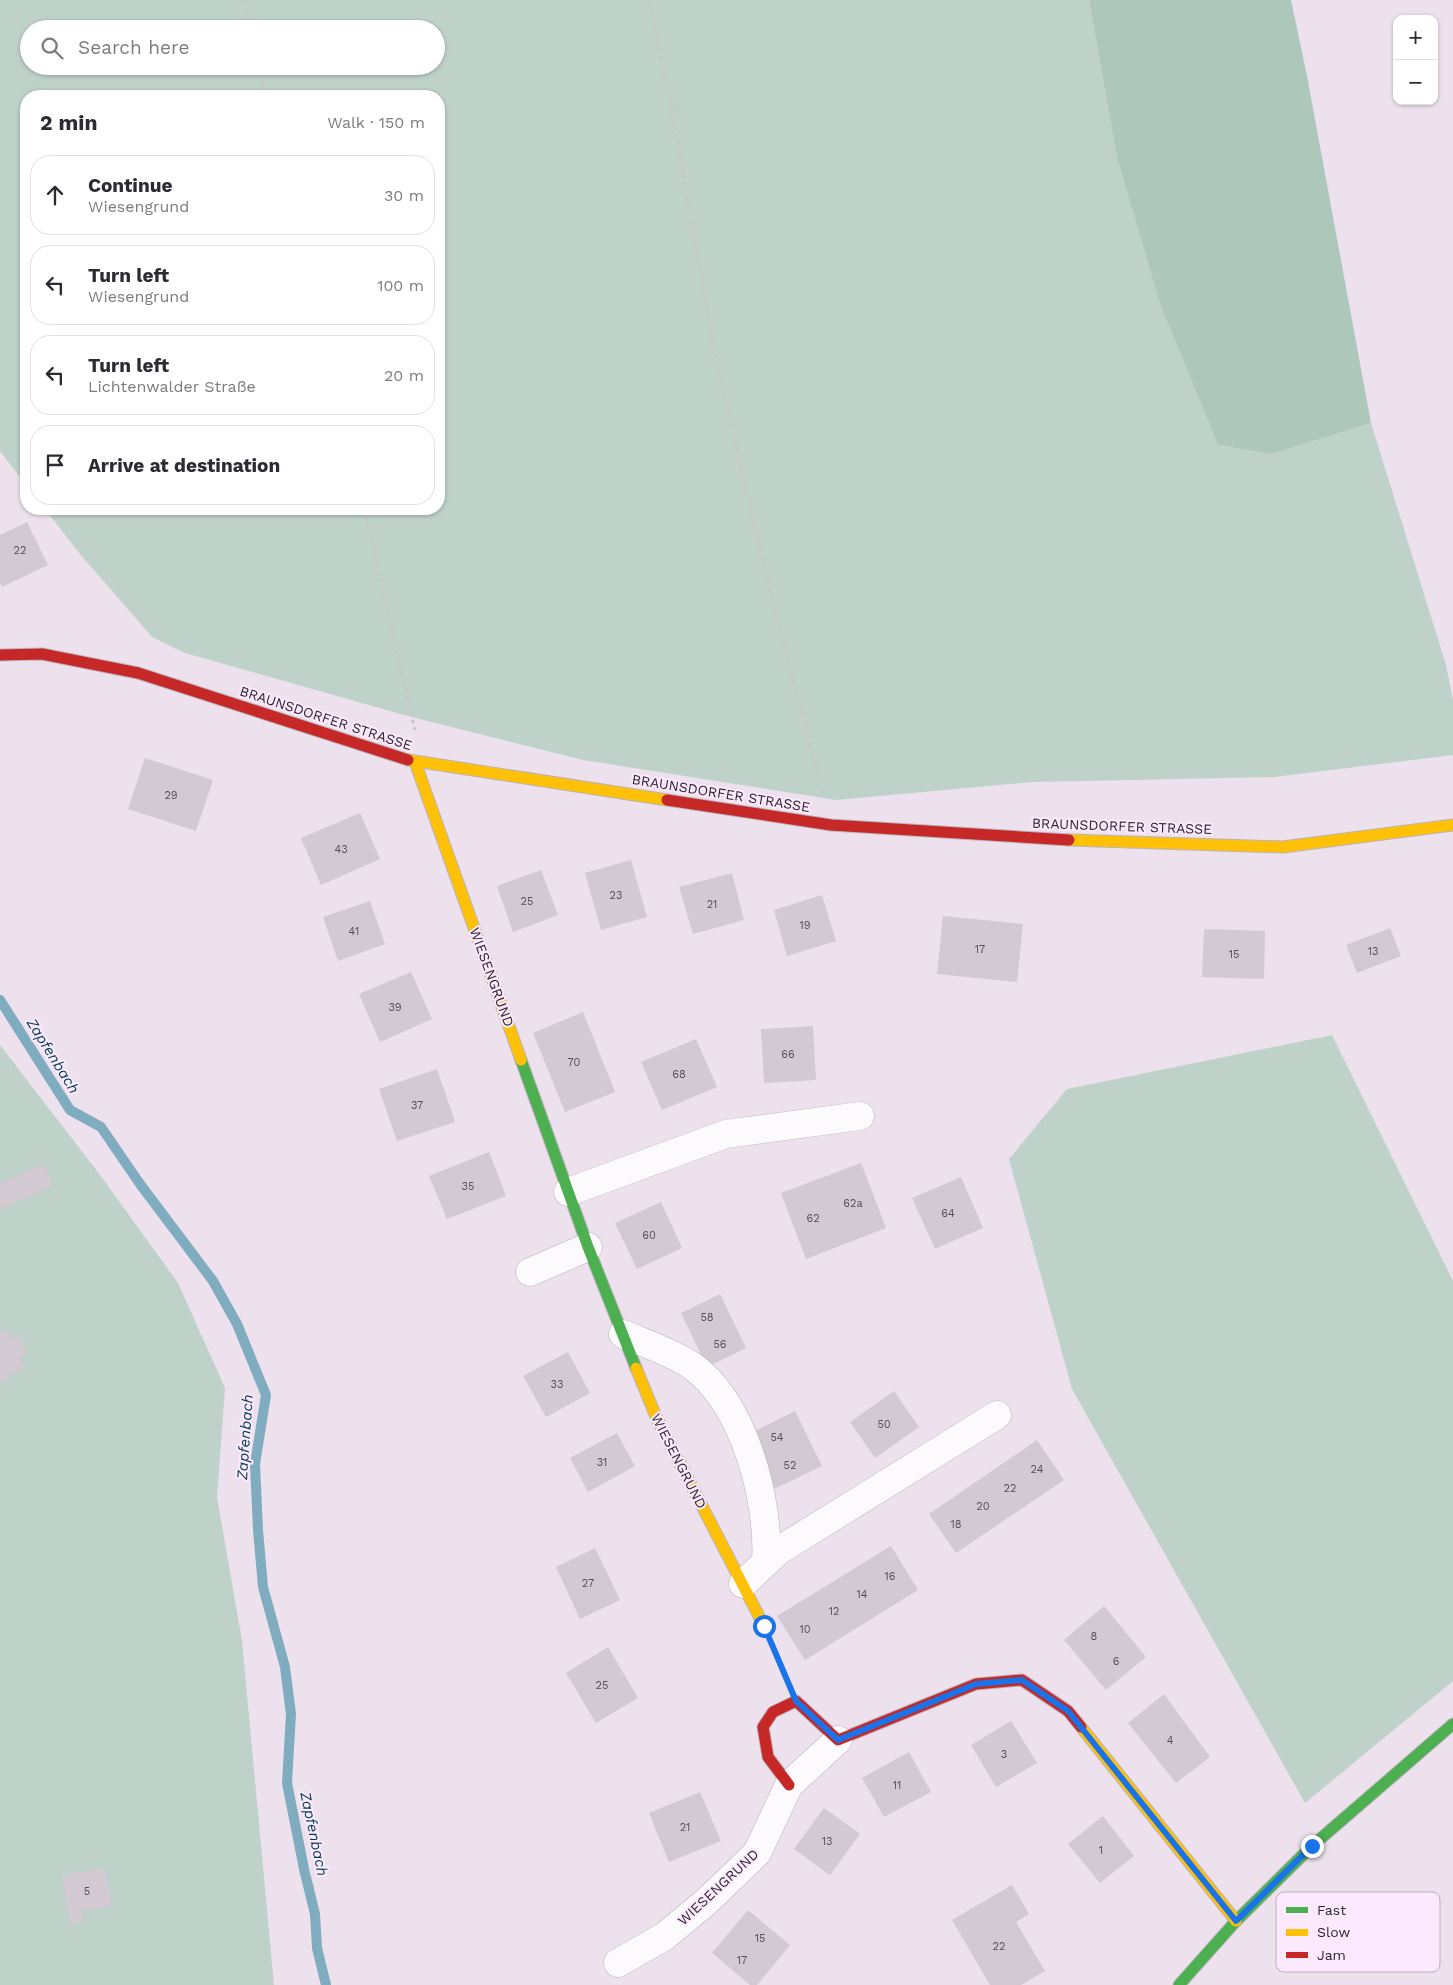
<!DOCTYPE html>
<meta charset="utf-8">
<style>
body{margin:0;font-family:"Work Sans",sans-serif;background:#f7f7f7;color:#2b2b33}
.controls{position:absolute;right:15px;top:15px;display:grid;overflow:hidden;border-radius:10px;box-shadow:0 1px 4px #0004}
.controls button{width:45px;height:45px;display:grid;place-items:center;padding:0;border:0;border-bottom:1px solid #e1e1e2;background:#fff;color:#2b2b33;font:25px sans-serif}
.stop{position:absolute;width:15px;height:15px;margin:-11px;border:4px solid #1a73e8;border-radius:50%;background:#fff}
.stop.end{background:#1a73e8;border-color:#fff;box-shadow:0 1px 5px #0008}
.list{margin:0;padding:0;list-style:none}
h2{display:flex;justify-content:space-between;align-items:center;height:65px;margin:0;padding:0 20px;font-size:21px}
h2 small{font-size:16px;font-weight:400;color:#7c7c81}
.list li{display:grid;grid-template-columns:32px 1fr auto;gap:15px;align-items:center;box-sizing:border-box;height:80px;margin:0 10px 10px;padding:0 10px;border:1px solid #e1e1e2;border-radius:20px}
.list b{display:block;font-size:19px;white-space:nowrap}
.list p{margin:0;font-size:16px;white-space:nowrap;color:#7c7c81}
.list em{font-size:16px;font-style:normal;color:#7c7c81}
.icon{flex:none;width:28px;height:28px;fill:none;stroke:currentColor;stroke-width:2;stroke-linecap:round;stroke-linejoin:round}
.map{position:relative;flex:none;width:1453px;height:1985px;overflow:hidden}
.search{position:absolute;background:#fff;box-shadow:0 1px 4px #0004;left:20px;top:20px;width:425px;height:55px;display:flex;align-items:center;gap:12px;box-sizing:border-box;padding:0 18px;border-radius:28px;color:#7c7c81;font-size:19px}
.panel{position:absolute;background:#fff;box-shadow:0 1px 4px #0004;left:20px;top:90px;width:425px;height:425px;border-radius:20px}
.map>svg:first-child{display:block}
.green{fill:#bed2c9;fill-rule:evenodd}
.forest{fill:#adc7ba}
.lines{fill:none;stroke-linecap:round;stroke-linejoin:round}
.stream{stroke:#80acc0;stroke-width:10}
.building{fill:#d2c9d2}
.street-casing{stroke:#bbb3bc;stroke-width:29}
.fast-casing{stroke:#bbb3bc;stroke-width:13}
.slow-casing{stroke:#bbb3bc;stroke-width:13}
.jam-casing{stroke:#bbb3bc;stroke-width:13}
.path{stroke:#c9c6ca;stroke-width:3;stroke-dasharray:4 4;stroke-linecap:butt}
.street{stroke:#fcfafc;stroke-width:28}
.fast{stroke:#4caf50;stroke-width:11}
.slow{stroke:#ffc107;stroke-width:11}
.jam{stroke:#c62828;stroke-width:11}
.route{stroke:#1a73e8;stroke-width:6}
.labels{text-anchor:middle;stroke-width:4;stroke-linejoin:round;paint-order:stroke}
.number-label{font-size:11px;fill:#564e56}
.street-label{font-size:14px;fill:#2c252d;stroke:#fde9fe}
.water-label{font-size:15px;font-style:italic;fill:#004051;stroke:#fde9fe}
.key{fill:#fde9fe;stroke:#beaebf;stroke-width:1}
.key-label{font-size:14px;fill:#2c252d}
</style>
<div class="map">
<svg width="1453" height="1985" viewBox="0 0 1453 1985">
<rect width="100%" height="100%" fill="#ece1ec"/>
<g class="green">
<path d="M0 0H1089L1117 158 1161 307 1218 445 1272 454 1371 423 1446 665 1453 700V755L1274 777 1033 782 836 800 583 760 404 715 185 653 152 637 80 554 45 509H439V96H26V485L0 451ZM29 29H436V66H29Z"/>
<path d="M1332 1035 1453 1281V1681L1305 1803 1072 1389 1009 1159 1067 1089Z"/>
<path d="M0 1045 100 1175 178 1283 225 1388 217 1497 242 1641 274 1985H0Z"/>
</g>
<path class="forest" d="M1089 0H1291L1307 76 1371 423 1272 454 1218 445 1161 307 1117 158Z"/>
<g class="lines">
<path class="stream" d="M0 1000 70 1110 101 1127 140 1184 213 1281 237 1324 266 1395 255 1464 258 1530 263 1587 285 1667 291 1714 287 1783 304 1869 315 1914 317 1948 326 1985"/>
</g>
<g class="building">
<path d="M27 522 48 565 2 587 0 582V535Z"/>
<path d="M145 758 213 780 196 831 128 809Z"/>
<path d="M360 813 380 859 321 885 301 838Z"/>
<path d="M631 860 647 917 601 930 585 873Z"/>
<path d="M541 870 558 915 513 932 497 886Z"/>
<path d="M732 873 744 920 693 934 679 887Z"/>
<path d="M822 895 836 941 787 956 774 910Z"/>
<path d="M370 901 385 944 338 961 323 917Z"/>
<path d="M943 916 1023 924 1017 982 937 974Z"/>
<path d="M1390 928 1401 956 1357 973 1346 945Z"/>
<path d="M1204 929 1265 931 1264 979 1202 977Z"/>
<path d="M411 972 432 1019 380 1042 359 994Z"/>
<path d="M583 1012 615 1092 565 1112 533 1033Z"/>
<path d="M813 1026 816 1080 764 1083 761 1029Z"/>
<path d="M696 1039 717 1087 662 1110 641 1062Z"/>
<path d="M437 1069 455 1122 397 1141 379 1089Z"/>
<path d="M489 1152 506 1196 447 1219 429 1176Z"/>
<path d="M861 1163 886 1228 806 1259 781 1193Z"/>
<path d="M44 1164 54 1186 0 1209V1183Z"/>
<path d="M961 1177 983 1228 935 1249 912 1198Z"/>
<path d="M661 1202 682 1248 637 1269 615 1223Z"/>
<path d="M720 1294 746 1348 707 1367 681 1313Z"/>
<path d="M6 1329 11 1339 18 1335 27 1353 19 1358 25 1368 0 1382V1332Z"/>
<path d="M568 1352 590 1393 546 1417 523 1376Z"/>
<path d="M894 1391 919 1427 875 1458 850 1422Z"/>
<path d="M795 1411 822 1466 772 1490 745 1436Z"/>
<path d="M617 1433 635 1466 588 1492 570 1458Z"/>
<path d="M1037 1440 1064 1480 956 1553 929 1514Z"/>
<path d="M891 1546 918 1590 805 1660 777 1616Z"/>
<path d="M595 1548 620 1600 580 1619 556 1567Z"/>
<path d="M1104 1606 1146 1657 1106 1690 1064 1640Z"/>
<path d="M608 1647 638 1698 596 1723 566 1673Z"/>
<path d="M1164 1694 1210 1757 1176 1783 1128 1723Z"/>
<path d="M1011 1721 1037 1763 996 1787 971 1745Z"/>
<path d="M909 1752 931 1792 884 1817 862 1778Z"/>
<path d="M700 1792 721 1841 669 1862 649 1813Z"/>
<path d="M824 1808 860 1834 830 1875 794 1849Z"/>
<path d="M1103 1816 1134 1856 1100 1883 1068 1844Z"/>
<path d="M105 1868 112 1906 82 1911 84 1922 70 1924 62 1875Z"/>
<path d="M1012 1885 1029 1914 1016 1922 1045 1971 1021 1985H990L952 1920Z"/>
<path d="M748 1910 790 1945 757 1985H750L712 1953Z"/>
</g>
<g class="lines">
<g class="street-casing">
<g id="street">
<path d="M568 1192 726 1134 860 1116"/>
<path d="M530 1272 588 1247"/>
<path d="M623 1334C642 1342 676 1354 692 1366 744 1402 770 1502 766 1562"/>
<path d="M743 1584 778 1551 997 1415"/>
<path d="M618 1963 665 1936 706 1902 757 1853 789 1785 838 1740"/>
</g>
</g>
<g class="fast-casing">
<g id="fast">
<path d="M521 1060 588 1247 636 1368"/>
<path d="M1179 1985 1236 1921 1312 1846 1453 1724"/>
</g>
</g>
<g class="slow-casing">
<g id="slow">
<path d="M408 760 667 800"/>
<path d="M415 762 521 1060"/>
<path d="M1069 840 1283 847 1453 825"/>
<path d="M636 1368 657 1419 764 1626"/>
<path d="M1081 1727 1236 1921"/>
</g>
</g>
<g class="jam-casing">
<g id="jam">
<path d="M0 655 42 654 138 673 408 760"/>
<path d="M667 800 831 825 1069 840"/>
<path d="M789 1785 768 1757 763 1727 773 1712 796 1701 838 1740 976 1684 1022 1680 1068 1711 1081 1727"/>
</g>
</g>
<g class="path">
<path d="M243 0 250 29"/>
<path d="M650 0 673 118 716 360 768 581 823 793"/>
<path d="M259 66 266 96"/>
<path d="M364 509 415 730"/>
<path d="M776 1654 784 1672"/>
</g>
<use href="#street" class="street"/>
<use href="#fast" class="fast"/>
<use href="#slow" class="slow"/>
<use href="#jam" class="jam"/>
</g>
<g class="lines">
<path class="route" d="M764 1626 796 1701 838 1740 976 1684 1022 1680 1068 1711 1236 1921 1312 1846"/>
</g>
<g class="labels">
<g class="number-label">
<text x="20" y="554">22</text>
<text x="171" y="799">29</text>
<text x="341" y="853">43</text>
<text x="616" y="899">23</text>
<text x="527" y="905">25</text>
<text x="712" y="908">21</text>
<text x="805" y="929">19</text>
<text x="354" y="935">41</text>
<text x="980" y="953">17</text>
<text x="1373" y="955">13</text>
<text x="1234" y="958">15</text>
<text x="395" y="1011">39</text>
<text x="788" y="1058">66</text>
<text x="574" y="1066">70</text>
<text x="679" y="1078">68</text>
<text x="417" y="1109">37</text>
<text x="468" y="1190">35</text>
<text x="853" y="1207">62a</text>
<text x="948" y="1217">64</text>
<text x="813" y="1222">62</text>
<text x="649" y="1239">60</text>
<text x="707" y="1321">58</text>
<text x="720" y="1348">56</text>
<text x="557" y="1388">33</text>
<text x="884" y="1428">50</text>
<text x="777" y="1441">54</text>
<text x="602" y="1466">31</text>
<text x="790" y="1469">52</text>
<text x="1037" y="1473">24</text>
<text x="1010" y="1492">22</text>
<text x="983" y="1510">20</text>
<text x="956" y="1528">18</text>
<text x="890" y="1580">16</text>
<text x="588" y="1587">27</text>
<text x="862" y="1598">14</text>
<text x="834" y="1615">12</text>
<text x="805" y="1633">10</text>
<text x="1094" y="1640">8</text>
<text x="1116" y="1665">6</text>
<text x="602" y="1689">25</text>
<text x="1170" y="1744">4</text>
<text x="1004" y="1758">3</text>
<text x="897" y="1789">11</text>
<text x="685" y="1831">21</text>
<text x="827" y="1845">13</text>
<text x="1101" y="1854">1</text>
<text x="87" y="1895">5</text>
<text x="760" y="1942">15</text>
<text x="999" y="1950">22</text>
<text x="742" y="1964">17</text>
</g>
<g class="street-label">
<text transform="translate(326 718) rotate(18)" y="5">BRAUNSDORFER STRASSE</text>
<text transform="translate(721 793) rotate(9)" y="5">BRAUNSDORFER STRASSE</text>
<text transform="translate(1122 826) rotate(2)" y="5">BRAUNSDORFER STRASSE</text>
<text transform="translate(492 977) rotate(70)" y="5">WIESENGRUND</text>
<text transform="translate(679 1461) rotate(63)" y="5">WIESENGRUND</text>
<text transform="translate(718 1887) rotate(-43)" y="5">WIESENGRUND</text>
</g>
<g class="water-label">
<text transform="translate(53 1056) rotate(58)" y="5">Zapfenbach</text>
<text transform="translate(245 1437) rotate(-86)" y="5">Zapfenbach</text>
<text transform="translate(314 1834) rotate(78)" y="5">Zapfenbach</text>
</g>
</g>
<rect x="1276" y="1892" width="164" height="80" rx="8" class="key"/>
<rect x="1286" y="1907" width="22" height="6" fill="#4caf50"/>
<rect x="1286" y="1929" width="22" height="7" fill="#ffc107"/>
<rect x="1286" y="1952" width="22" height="6" fill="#c62828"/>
<g class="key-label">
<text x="1317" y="1915">Fast</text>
<text x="1317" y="1937">Slow</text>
<text x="1317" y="1960">Jam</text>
</g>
</svg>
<div class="controls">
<button>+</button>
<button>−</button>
</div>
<div class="stop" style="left:764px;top:1626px"></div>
<div class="stop end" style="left:1312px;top:1846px"></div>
<div class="search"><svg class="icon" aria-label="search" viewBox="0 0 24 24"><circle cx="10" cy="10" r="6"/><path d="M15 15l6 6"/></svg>Search here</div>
<section class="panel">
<h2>2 min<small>Walk · 150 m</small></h2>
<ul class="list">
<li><svg class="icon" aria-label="ahead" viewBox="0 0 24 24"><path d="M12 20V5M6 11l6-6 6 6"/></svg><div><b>Continue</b><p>Wiesengrund</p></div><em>30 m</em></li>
<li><svg class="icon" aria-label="left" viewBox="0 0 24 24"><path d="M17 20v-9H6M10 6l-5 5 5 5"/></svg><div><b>Turn left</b><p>Wiesengrund</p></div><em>100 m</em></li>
<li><svg class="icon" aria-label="left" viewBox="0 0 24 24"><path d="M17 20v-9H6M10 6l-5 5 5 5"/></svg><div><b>Turn left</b><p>Lichtenwalder Straße</p></div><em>20 m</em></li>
<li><svg class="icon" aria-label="arrive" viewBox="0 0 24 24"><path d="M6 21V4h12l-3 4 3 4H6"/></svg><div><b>Arrive at destination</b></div></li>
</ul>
</section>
</div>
